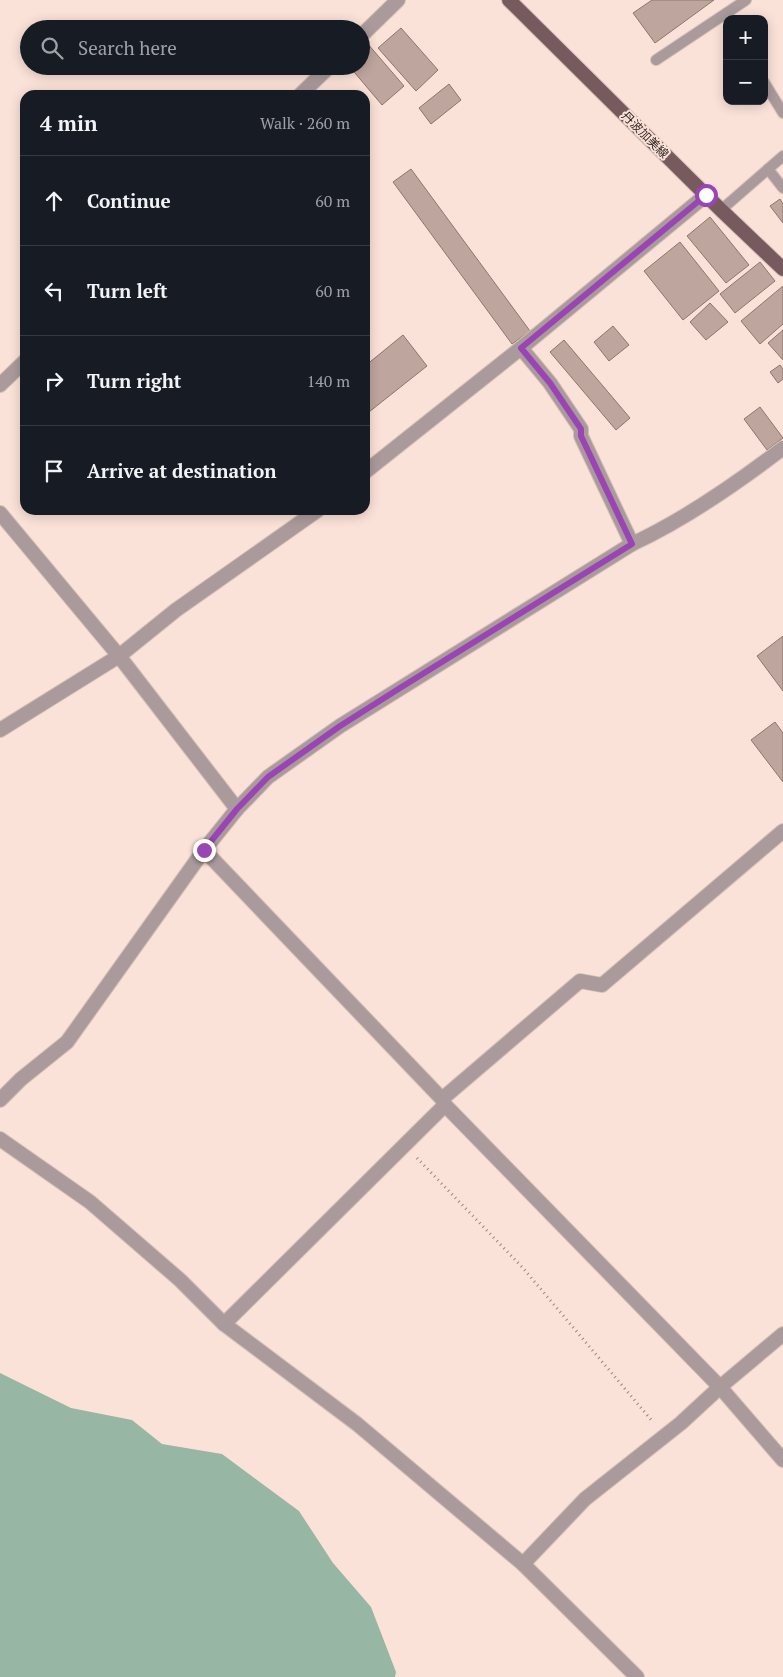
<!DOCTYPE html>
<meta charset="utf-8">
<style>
body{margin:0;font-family:"PT Serif","Noto Sans JP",serif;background:#20242c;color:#f1f3f6}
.controls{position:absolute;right:15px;top:15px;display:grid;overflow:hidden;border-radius:10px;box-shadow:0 2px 12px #0003}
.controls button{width:45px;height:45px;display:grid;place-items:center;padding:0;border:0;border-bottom:1px solid #363941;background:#171b24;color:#f1f3f6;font:25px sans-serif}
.stop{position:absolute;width:15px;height:15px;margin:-11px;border:4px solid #9946b4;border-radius:50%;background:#fff}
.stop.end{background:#9946b4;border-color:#fff;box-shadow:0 1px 5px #0008}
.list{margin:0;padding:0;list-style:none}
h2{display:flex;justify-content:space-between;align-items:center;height:65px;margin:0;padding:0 20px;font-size:21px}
h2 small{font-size:16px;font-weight:400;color:#9ea1a6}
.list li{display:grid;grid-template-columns:32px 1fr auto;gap:15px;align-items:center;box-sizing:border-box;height:90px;padding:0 20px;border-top:1px solid #363941}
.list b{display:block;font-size:19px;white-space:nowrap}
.list em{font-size:16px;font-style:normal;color:#9ea1a6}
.icon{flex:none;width:28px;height:28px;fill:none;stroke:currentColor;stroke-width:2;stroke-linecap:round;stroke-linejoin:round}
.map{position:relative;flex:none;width:783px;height:1677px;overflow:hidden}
.search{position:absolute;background:#171b24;box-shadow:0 2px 12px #0003;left:20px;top:20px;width:350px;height:55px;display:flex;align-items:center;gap:12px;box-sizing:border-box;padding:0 18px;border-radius:28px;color:#9ea1a6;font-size:19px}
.panel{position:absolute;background:#171b24;box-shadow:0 2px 12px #0003;left:20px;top:90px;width:350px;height:425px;border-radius:15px}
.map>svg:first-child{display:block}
.forest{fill:#97b6a3}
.building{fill:#bea69e;stroke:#8c766f}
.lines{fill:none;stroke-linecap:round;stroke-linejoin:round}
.service-casing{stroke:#d5bfb7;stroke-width:12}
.minor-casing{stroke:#d5bfb7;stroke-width:16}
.primary-casing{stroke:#d5bfb7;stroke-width:16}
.path{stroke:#998781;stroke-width:3;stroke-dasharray:1 4;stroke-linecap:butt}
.service{stroke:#ab9a9c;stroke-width:10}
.minor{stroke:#ab9a9c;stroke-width:14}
.primary{stroke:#765a5e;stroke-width:14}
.route{stroke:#9946b4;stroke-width:6}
.labels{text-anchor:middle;stroke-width:4;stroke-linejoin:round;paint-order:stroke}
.street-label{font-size:12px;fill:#271e1b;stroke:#fbe2d9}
</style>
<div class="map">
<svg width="783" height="1677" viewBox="0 0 783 1677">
<rect width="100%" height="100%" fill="#fbe2d9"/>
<path class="forest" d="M0 1373 71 1408 132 1420 162 1444 222 1454 299 1511 333 1563 371 1607 396 1672 395 1677H0Z"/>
<g class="building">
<path d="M652 0H714L655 43 633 13Z"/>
<path d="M401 28 438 70 416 91 378 48Z"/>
<path d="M367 43 404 86 382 105 349 66H361V48Z"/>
<path d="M449 84 461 100 431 124 419 108Z"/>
<path d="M411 169 530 331 512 344 393 182Z"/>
<path d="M780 199 783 204V223L770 206Z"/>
<path d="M710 217 749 265 726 283 687 236Z"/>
<path d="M680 242 719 291 683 320 644 271Z"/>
<path d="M760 262 775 281 735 313 720 294Z"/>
<path d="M783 286V324L760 344 741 321Z"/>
<path d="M710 303 728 322 706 340 690 322Z"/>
<path d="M613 326 629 345 609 361 594 342Z"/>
<path d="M783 330V360L768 343Z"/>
<path d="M403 335 427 366 369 412 365 407V366Z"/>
<path d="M564 340 630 418 616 430 550 352Z"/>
<path d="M780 365 783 369V379L778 383 770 372Z"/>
<path d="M760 407 783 438 767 450 744 419Z"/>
<path d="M783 636V691L757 656Z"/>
<path d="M775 722 783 733V782L751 740Z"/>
</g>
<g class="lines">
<g class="service-casing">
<g id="service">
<path d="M656 60 746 0"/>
<path d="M764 82 783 113"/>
<path d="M768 169 783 188"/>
<path d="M721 210 783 156"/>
</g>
</g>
<g class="minor-casing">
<g id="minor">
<path d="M361 36 398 0"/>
<path d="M300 95 330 66"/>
<path d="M521 348 550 383 581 429V436L632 544"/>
<path d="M0 385 25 361"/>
<path d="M365 472 521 348 706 195"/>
<path d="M0 513 119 656 237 809"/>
<path d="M0 730 119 656 176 610 318 510"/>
<path d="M204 850 442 1099 445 1105 720 1387 783 1460"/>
<path d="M442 1099 580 981 602 985 783 831"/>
<path d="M0 1100 21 1079 67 1042 204 850 237 809 268 777 340 726 632 544C686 519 736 484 783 448"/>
<path d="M0 1139 90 1202 180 1280 224 1324 357 1424 523 1564 637 1677"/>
<path d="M224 1324 445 1105"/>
<path d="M523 1564 585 1499 681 1423 720 1387 783 1334"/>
</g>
</g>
<g class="primary-casing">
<path id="primary" d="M509 0 721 210 783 269"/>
</g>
<path class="path" d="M417 1158 523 1268 653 1422"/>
<use href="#service" class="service"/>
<use href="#minor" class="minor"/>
<use href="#primary" class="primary"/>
</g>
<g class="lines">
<path class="route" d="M204 850 237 809 268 777 340 726 400 688 632 544 581 436V429L550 383 521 348 706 195"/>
</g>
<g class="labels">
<g class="street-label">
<text transform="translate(645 135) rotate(45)" y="4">丹波加美線</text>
</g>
</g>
</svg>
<div class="controls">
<button>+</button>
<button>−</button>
</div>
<div class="stop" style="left:706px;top:195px"></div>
<div class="stop end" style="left:204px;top:850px"></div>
<div class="search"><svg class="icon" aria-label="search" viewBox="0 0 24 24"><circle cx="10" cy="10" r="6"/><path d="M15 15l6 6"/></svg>Search here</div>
<section class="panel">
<h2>4 min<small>Walk · 260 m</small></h2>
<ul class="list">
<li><svg class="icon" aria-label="ahead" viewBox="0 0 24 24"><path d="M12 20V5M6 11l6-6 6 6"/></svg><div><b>Continue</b></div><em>60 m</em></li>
<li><svg class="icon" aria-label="left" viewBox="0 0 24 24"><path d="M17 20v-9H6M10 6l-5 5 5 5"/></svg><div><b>Turn left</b></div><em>60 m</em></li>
<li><svg class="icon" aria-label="right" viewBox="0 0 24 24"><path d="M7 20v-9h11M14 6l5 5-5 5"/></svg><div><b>Turn right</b></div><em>140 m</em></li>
<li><svg class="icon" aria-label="arrive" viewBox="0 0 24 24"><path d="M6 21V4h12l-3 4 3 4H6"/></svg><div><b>Arrive at destination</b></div></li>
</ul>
</section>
</div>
